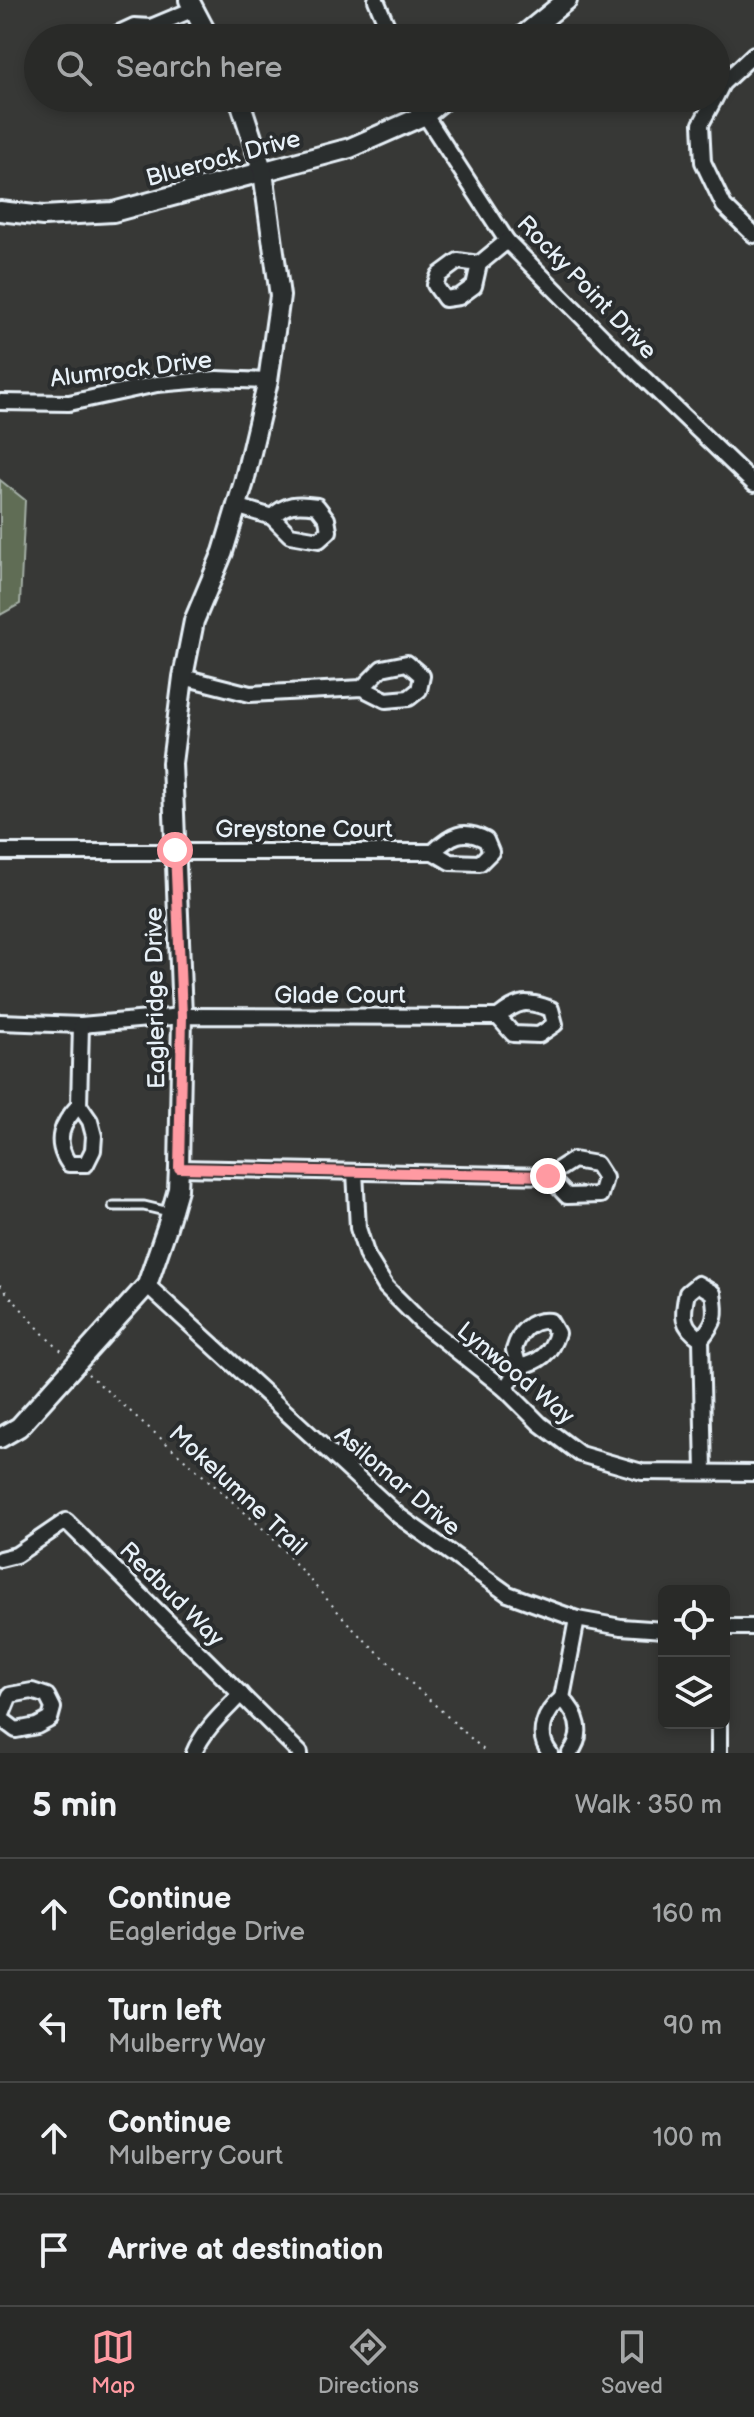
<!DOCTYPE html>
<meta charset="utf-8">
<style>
body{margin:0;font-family:"Balsamiq Sans",sans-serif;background:#353634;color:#f1f3f6}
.controls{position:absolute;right:24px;bottom:24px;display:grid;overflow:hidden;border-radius:12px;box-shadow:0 4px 12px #0003}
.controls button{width:72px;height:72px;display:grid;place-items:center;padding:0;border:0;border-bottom:2px solid #454645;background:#292a28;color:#f1f3f6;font:40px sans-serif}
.stop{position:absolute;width:24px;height:24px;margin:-18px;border:6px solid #ff9aa2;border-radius:50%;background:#fff}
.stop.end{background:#ff9aa2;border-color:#fff;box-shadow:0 2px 8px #0008}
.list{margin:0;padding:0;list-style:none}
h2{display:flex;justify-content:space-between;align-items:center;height:104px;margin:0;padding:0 32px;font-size:34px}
h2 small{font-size:26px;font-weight:400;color:#a5a7a8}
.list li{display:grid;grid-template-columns:52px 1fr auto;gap:24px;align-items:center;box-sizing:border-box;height:112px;padding:0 32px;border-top:2px solid #454645}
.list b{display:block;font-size:30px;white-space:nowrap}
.list p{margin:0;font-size:26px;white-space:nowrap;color:#a5a7a8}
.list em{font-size:26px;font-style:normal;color:#a5a7a8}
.icon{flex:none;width:44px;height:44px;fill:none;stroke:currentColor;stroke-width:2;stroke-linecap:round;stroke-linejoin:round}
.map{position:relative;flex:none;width:754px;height:1753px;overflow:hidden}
.search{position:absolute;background:#292a28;box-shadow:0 4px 12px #0003;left:24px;right:24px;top:24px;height:88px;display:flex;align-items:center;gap:20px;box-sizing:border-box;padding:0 28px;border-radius:44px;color:#a5a7a8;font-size:30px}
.sheet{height:552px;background:#292a28}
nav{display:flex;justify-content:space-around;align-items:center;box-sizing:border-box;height:112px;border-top:2px solid #454645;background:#292a28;font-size:22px;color:#a5a7a8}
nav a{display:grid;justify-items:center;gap:4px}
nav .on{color:#ff9aa2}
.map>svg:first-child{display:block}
.green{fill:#606d55;stroke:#a4afa6;stroke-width:2}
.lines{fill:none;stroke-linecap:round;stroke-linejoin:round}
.service-casing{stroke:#e8f1f8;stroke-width:13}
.minor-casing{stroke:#e8f1f8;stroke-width:20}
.tertiary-casing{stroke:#e8f1f8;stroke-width:24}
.path{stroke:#e8f1f8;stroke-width:2;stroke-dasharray:2 6;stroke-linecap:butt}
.service{stroke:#2a2d2e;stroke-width:7}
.minor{stroke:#2a2d2e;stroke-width:14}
.tertiary{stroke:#2a2d2e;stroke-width:18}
.route{stroke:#ff9aa2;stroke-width:10}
.labels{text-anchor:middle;stroke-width:8;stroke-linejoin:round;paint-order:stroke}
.street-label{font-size:24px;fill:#e8f1f8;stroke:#2a2d2e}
</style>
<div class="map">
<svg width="754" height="1753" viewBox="0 0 754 1753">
<rect width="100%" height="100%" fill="#373836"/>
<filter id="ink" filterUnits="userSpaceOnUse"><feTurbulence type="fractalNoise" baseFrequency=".0125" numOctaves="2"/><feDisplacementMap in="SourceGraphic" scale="16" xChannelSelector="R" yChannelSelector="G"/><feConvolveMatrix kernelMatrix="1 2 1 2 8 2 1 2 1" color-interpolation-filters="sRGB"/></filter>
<g filter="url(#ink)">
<path class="green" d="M0 480 25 500 20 604 0 615Z"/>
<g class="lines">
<g class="service-casing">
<path id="service" d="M113 1206H144L169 1212"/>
</g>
<g class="minor-casing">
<g id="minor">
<path d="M376 0 392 38"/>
<path d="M108 38 134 26 151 27 194 9"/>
<path d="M716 96 722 84 754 54"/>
<path d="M418 98 425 115 507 241 630 365 754 484"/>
<path d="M715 98 701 124 703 162 724 206 754 235"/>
<path d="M479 264 458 261 439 275 435 285 445 299 459 297 474 286 479 264 507 241"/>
<path d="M0 402 69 403 157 384 217 379 268 381"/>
<path d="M236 506 272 517 290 535 319 540 329 531 327 519 317 506C297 503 286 503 272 517"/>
<path d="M183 677 250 694 362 688 386 700 409 698 419 690 422 676 407 663 382 668 362 688"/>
<path d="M0 852H433L450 862 480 863 491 852 486 840C463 828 451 835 433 852"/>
<path d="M0 1022 81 1025 182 1016 498 1017C519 1000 526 1000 551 1009L555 1024 539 1035 513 1034 498 1017"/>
<path d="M79 1105C62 1123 53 1141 69 1164H86L93 1150 94 1136 90 1121 79 1105 81 1025"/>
<path d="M179 1168 548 1176 573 1160 596 1164 605 1178 600 1195 567 1196 548 1176"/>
<path d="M355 1172 358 1228 367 1256 386 1287 422 1323 505 1389 540 1424 580 1454 642 1472 754 1473"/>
<path d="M147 1285 399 1516 508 1594 577 1619 621 1627 664 1630"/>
<path d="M701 1339C681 1326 682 1315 687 1293L698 1284 713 1293C717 1316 716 1321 701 1339L704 1472"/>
<path d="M505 1389 519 1367C539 1362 551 1354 557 1333L550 1321C530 1319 519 1332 514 1350L519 1367"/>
<path d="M0 1559 16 1555 66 1521 300 1753"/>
<path d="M724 1627H754"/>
<path d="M562 1698 577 1619"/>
<path d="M562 1698C578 1714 585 1734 570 1753"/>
<path d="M0 1718 16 1730 37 1726 50 1719 53 1708 47 1696 32 1691 10 1695 1 1717"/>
<path d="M194 1753C203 1730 225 1711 241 1694"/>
<path d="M550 1753C535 1734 545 1712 562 1698"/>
<path d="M719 1753V1723"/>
</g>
</g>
<g class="tertiary-casing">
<g id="tertiary">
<path d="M189 0 209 38"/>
<path d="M520 38 567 0"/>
<path d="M0 211 43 216 113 212 350 148 425 115 446 98"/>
<path d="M0 1438 19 1427 147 1285 167 1227 178 1189 179 1168 182 1016 172 763 183 677 194 621 223 552 244 482 268 381 280 296 263 172 239 98"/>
</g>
</g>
<g class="path">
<path d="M0 1285 47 1338 65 1354"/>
<path d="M88 1374 269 1534 356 1632 487 1753"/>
</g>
<use href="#service" class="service"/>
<use href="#minor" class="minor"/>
<use href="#tertiary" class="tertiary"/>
</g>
</g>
<g class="lines" filter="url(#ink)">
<path class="route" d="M175 850 182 1016 179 1168 548 1176"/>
</g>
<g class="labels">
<g class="street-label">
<text transform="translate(223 158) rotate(-15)" y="8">Bluerock Drive</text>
<text transform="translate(587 287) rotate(46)" y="8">Rocky Point Drive</text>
<text transform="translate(131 369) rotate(-7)" y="8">Alumrock Drive</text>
<text x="304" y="837">Greystone Court</text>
<text x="340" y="1003">Glade Court</text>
<text transform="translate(155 998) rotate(-91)" y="8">Eagleridge Drive</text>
<text transform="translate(516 1373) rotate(40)" y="8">Lynwood Way</text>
<text transform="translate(398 1481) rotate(40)" y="8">Asilomar Drive</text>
<text transform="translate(238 1490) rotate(43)" y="8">Mokelumne Trail</text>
<text transform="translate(172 1594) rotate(45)" y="8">Redbud Way</text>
</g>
</g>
</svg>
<div class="controls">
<button><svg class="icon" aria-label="locate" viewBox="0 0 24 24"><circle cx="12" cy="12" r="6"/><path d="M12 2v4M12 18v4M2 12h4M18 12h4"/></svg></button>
<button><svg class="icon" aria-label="layers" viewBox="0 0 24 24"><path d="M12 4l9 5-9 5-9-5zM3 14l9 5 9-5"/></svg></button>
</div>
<div class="stop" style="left:175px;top:850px"></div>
<div class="stop end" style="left:548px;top:1176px"></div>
<div class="search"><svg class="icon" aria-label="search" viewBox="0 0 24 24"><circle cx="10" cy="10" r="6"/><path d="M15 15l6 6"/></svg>Search here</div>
</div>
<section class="sheet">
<h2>5 min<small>Walk · 350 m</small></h2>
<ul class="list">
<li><svg class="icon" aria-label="ahead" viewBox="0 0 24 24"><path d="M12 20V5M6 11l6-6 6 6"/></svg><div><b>Continue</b><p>Eagleridge Drive</p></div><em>160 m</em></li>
<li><svg class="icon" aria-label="left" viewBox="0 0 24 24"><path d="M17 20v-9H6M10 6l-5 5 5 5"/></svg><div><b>Turn left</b><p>Mulberry Way</p></div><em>90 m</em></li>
<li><svg class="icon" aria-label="ahead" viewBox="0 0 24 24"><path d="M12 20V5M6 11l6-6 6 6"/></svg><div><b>Continue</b><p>Mulberry Court</p></div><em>100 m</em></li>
<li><svg class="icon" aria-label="arrive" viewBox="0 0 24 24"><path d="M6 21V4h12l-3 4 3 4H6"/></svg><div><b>Arrive at destination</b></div></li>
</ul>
</section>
<nav>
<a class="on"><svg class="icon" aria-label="map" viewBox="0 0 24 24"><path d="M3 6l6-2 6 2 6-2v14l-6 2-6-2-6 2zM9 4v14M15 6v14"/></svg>Map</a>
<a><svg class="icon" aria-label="directions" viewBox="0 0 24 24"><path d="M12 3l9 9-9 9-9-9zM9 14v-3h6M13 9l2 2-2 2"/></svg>Directions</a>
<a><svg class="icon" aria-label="saved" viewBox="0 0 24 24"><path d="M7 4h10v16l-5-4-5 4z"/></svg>Saved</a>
</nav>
